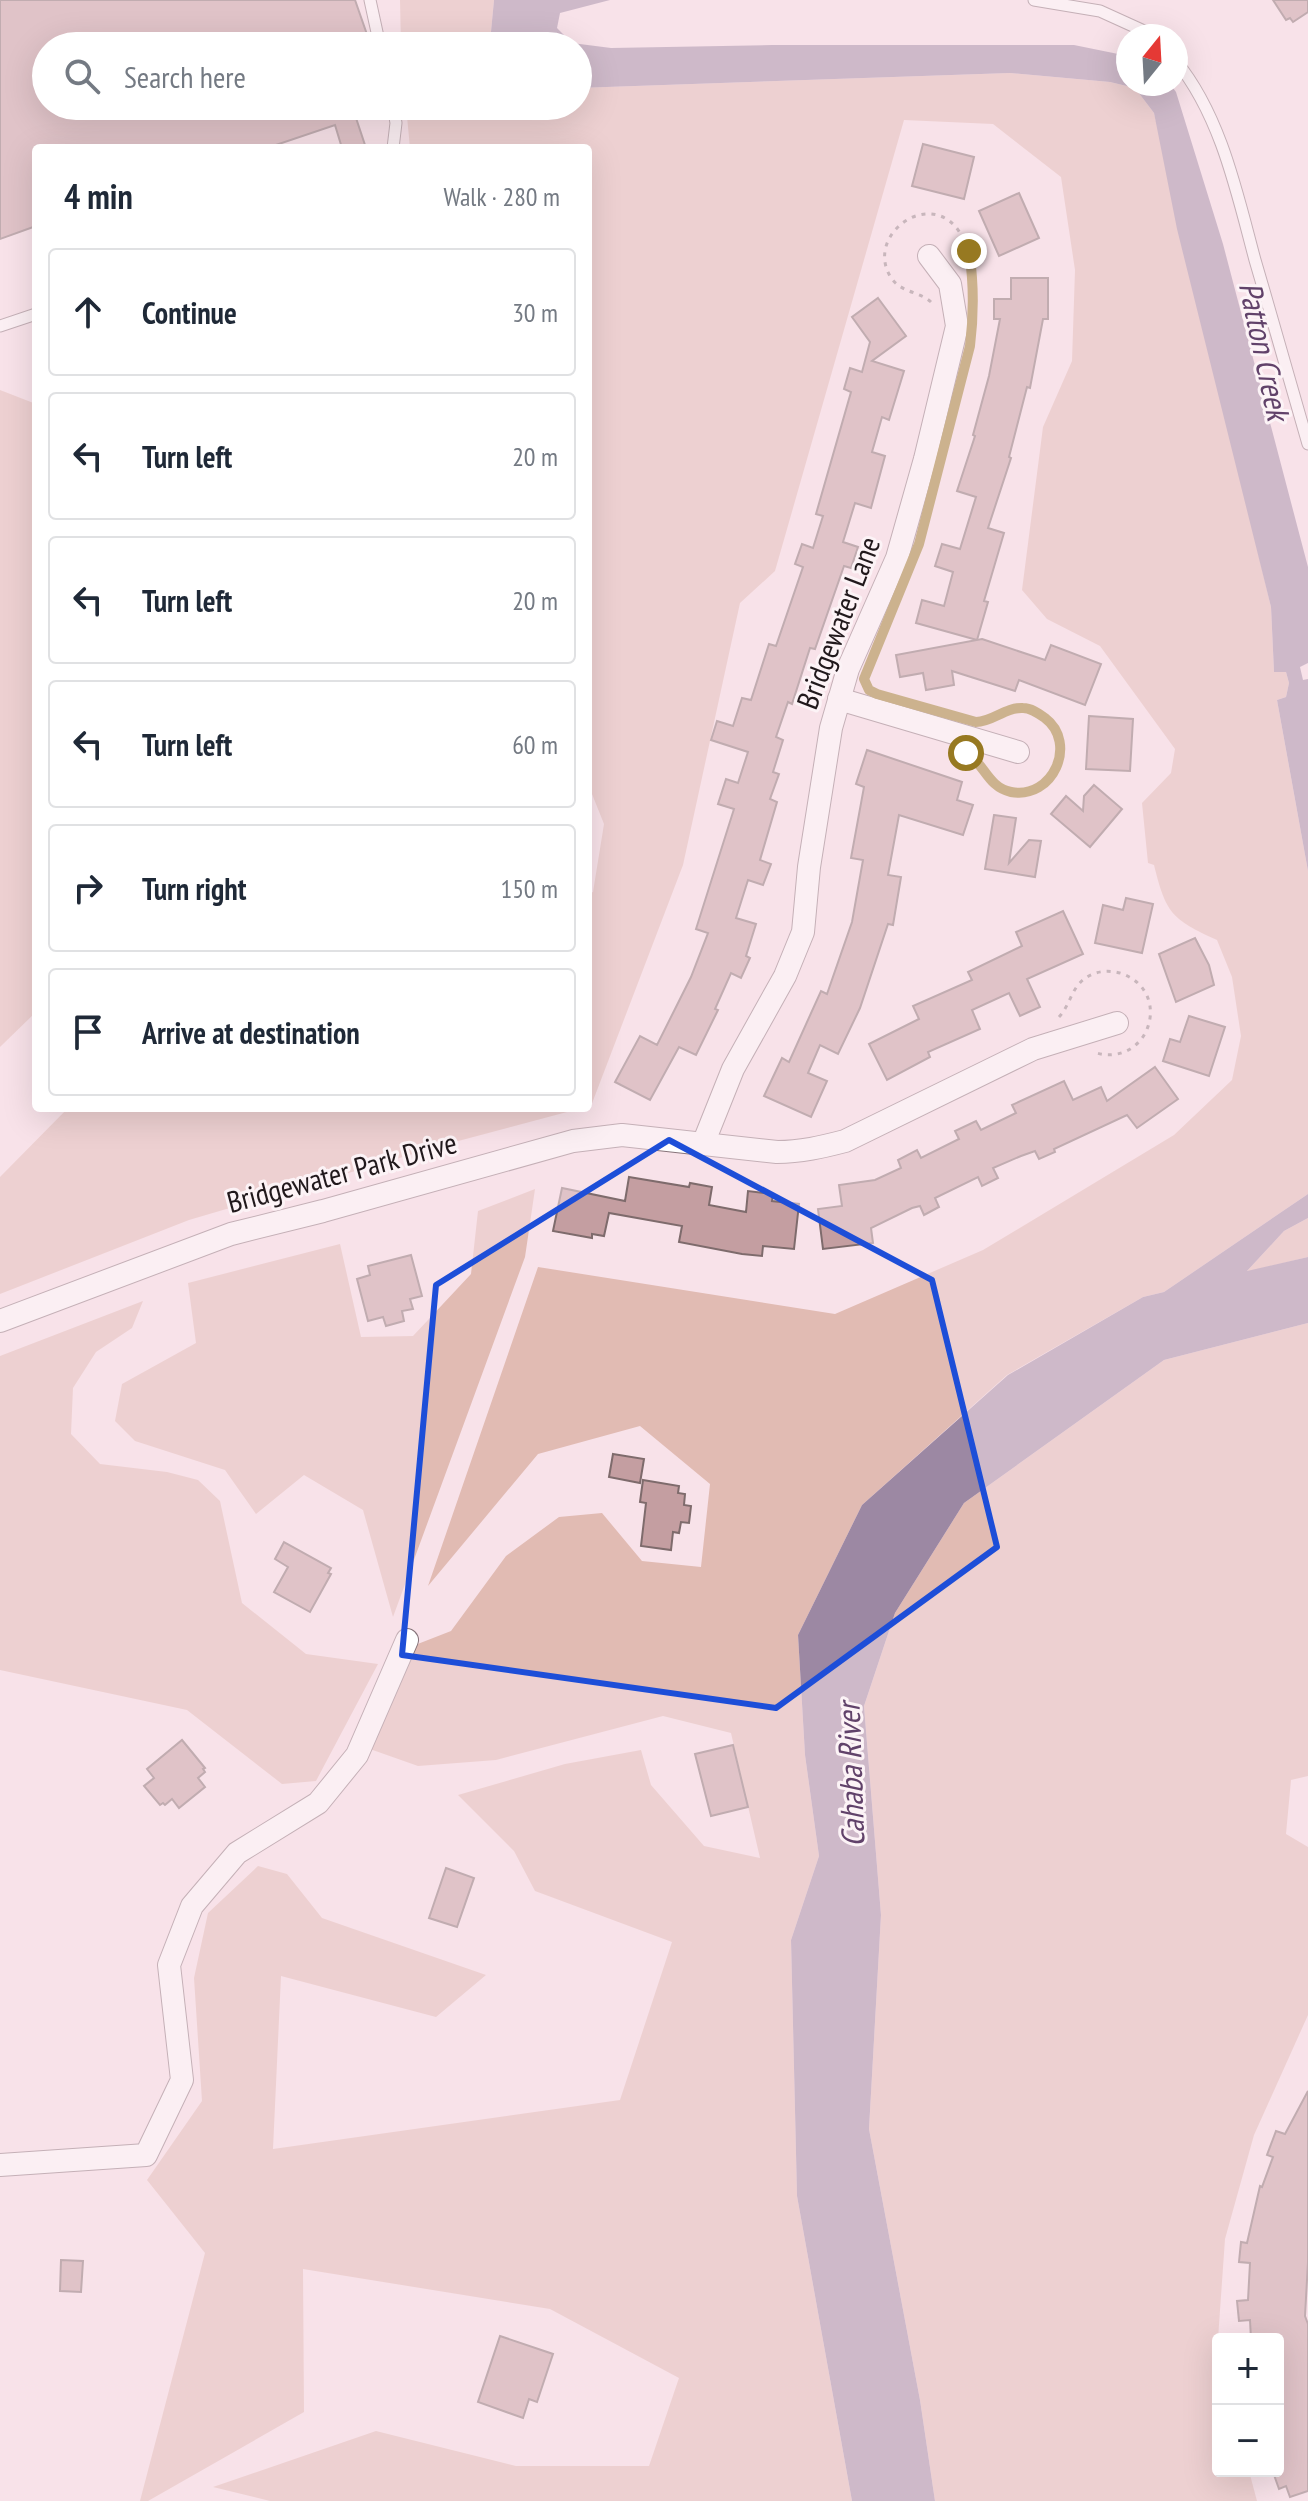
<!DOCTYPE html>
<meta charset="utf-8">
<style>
body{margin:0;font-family:"PT Sans Narrow",sans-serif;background:#f2f2f3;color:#1f2937}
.controls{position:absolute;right:24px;bottom:24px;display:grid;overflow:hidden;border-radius:8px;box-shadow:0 8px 32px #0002}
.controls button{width:72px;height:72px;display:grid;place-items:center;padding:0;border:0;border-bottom:2px solid #e0e1e3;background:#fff;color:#1f2937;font:40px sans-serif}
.compass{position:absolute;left:1116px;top:24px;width:72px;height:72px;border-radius:50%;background:#fff;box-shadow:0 8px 32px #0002;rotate:18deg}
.stop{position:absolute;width:24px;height:24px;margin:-18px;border:6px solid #977921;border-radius:50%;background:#fff}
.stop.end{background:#977921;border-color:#fff;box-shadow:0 2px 8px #0008}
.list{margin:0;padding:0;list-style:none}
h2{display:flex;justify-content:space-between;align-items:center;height:104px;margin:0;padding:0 32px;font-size:34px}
h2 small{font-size:26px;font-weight:400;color:#747a83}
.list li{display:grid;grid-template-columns:52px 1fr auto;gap:24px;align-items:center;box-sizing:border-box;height:128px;margin:0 16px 16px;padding:0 16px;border:2px solid #e0e1e3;border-radius:8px}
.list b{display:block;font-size:30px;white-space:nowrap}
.list em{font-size:26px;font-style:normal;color:#747a83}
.icon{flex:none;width:44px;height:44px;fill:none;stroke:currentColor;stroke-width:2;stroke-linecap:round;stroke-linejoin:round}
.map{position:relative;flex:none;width:1308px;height:2501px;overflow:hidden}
.search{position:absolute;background:#fff;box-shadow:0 8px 32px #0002;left:32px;top:32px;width:560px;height:88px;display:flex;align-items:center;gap:20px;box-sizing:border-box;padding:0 28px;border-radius:44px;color:#747a83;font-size:30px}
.panel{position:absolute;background:#fff;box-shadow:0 8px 32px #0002;left:32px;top:144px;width:560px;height:968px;border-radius:8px}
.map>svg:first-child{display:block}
.green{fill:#e1bbb3}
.water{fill:#9c88a3}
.building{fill:#c49ea1;stroke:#7e6b6c;stroke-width:2}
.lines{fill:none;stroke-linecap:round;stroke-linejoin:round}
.service-casing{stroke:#87747a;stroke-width:13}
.minor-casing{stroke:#87747a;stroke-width:24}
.path{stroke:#8f8085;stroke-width:3;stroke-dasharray:4 6;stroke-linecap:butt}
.service{stroke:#fff;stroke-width:11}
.minor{stroke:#fff;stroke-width:22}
.route{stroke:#977921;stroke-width:10}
.marked{fill:none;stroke:#1d4ed8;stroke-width:6;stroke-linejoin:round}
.labels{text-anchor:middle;stroke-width:6;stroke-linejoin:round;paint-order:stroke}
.street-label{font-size:30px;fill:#21191c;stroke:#fcf3f6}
.water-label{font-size:32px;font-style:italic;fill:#61426a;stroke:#fcf3f6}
</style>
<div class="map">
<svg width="1308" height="2501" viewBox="0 0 1308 2501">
<rect width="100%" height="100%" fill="#f8e2e9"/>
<g class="green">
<path d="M400 0H494L490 42 493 46H401Z"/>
<path d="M1010 73 1110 82 1135 88 1154 113 1271 607 1274 672H1286L1289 683 1286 697 1277 700 1308 871V1194L1164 1292 1143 1297 1007 1375 862 1505 798 1635 805 1755 819 1856 791 1940 797 2196 852 2501H270L213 2487 376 2431 516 2466H649L679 2378 550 2309 303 2269 304 2412 148 2501H140L205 2253 147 2180 202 2101 194 1978 208 1913 258 1866 287 1874 322 1918 486 1975 436 2017 281 1976 273 2149 620 2100 672 1942 535 1891 514 1851 458 1795 565 1764 641 1750 651 1785 704 1846 760 1858 731 1733 663 1716 496 1760 418 1766 367 1748 410 1647 451 1631 506 1556 559 1517 602 1513 642 1561 701 1567 710 1484 640 1426 538 1454 428 1586 538 1267 835 1314 983 1250 1174 1135 1232 1080 1241 1036 1232 977 1217 940C1171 919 1166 913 1154 865L1148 863 1142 803 1171 773 1175 749 1100 646 1047 619 1022 590 1043 427 1072 361 1075 270 1061 177 993 124 904 120 775 571 740 603 683 865 591 1106 588 1107V894L593 892 604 824 588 784V148H410L406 106H578V88Z"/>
<path d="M0 390 36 404V1012L0 1047Z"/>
<path d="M68 1108H582L447 1144 189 1220 0 1294V1177Z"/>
<path d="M535 1189 525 1257 393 1617 363 1510 304 1475 256 1514 225 1470 135 1441 115 1421 122 1384 196 1343 188 1283 340 1244 361 1337 413 1336 471 1274 478 1211Z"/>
<path d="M1308 1218V1257L1246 1272 1284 1231Z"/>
<path d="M143 1301 132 1328 96 1352 73 1388 71 1434 100 1464 167 1472 198 1480 220 1501 242 1603 306 1654 378 1664 316 1781 282 1784 187 1710 0 1670V1356Z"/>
<path d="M1308 1323V1776L1291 1780 1286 1834 1308 1847V2015L1254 2135 1225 2239 1218 2339V2471H1249L1257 2501H935L920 2400 869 2129 881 1915 864 1706 895 1613 964 1503 1164 1360Z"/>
</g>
<g class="water">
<path d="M494 0H610L560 13 557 28 572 43 611 48 772 45H1074L1128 56V84H1170L1176 92 1223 244 1308 567V663L1300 667 1303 680 1308 679V871L1277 700 1286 697 1289 683 1286 672H1274L1271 607 1177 229 1154 113 1135 88 1110 82 1010 73 578 88V46H493L490 42Z"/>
<path d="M1308 1194V1218L1284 1231 1247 1271 1308 1257V1323L1164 1360 964 1503 895 1613 864 1706 881 1915 869 2129 920 2400 935 2501H852L797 2196 791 1940 819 1856 805 1755 798 1635 862 1505 1008 1375 1143 1297 1164 1292Z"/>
</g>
<g class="building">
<path d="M0 0H355L371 46H46V106H352L366 148H342L335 125 267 148H36V226L0 239Z"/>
<path d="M1273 0H1308V12L1293 22 1290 18 1286 20Z"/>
<path d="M923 144 974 157 964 199 912 186Z"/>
<path d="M1019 193 1039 238 999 256 979 211Z"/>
<path d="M1011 278H1048V319H1043L1030 388 1027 387 1009 457 1011 458 988 528 1004 533 984 601 988 602 977 640 916 623 922 600 944 606 953 572 935 566 942 544 960 549 976 497 957 491 975 436 973 435 989 376 1000 319H994V299H1011Z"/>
<path d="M878 298 906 336 872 361 904 371 889 420 882 417 872 452 885 456 871 508 855 503 843 542 858 547 851 568 844 566 815 649 810 648 792 704 788 702 776 737 783 740 773 772 779 774 770 799 777 802 760 860 771 864 763 885 748 880 736 918 756 924 746 956 750 958 741 978 731 973 715 1009 718 1010 696 1055 679 1047 650 1100 615 1082 640 1036 657 1045 691 977 708 933 696 929 734 809 718 804 726 779 738 783 748 752 711 740 717 721 733 726 742 698 751 700 769 644 776 646 803 567 795 564 802 544 813 548 823 516 816 514 851 392 844 389 850 368 862 372 870 342 852 317Z"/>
<path d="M982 639 1045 660 1051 645 1101 664 1085 705 1019 680 1015 691 952 671 954 685 926 690 923 673 900 677 896 655Z"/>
<path d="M1089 716 1133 719 1130 771 1086 769Z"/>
<path d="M867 750 962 782 957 800 973 805 963 835 899 815 888 875 901 877 893 925 888 924 860 1008 838 1054 820 1045 808 1073 827 1081 811 1117 764 1096 782 1058 789 1062 821 991 827 994 852 922 863 860 851 858 864 787 856 784Z"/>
<path d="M1094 785 1122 809 1090 847 1051 814 1066 796 1083 811 1084 796Z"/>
<path d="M994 815 1016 818 1009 863 1029 840 1041 841 1035 877 985 869Z"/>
<path d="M1126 898 1153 904 1142 953 1095 943 1103 905 1123 910Z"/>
<path d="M1063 911 1083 954 1027 979 1040 1007 1020 1016 1009 993 972 1010 980 1029 928 1052 930 1057 887 1080 869 1044 919 1019 913 1006 972 980 968 972 1022 946 1016 932Z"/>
<path d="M1195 938 1209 965 1214 985 1176 1002 1159 954Z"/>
<path d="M1189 1016 1225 1027 1209 1076 1163 1061 1170 1039 1180 1042Z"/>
<path d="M1155 1067 1178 1099 1137 1128 1127 1115 1054 1149 1055 1152 1039 1159 1035 1151 1021 1156 993 1168 998 1178 982 1186 978 1177 935 1198 939 1207 924 1215 920 1206 912 1208 871 1228 873 1243 823 1249 818 1209 842 1206 839 1185 875 1180 901 1168 898 1160 917 1150 921 1158 959 1139 955 1131 976 1121 981 1130 1016 1113 1012 1105 1064 1081 1073 1100 1101 1087 1107 1101Z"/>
<path d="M629 1177 689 1187 690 1183 712 1187 709 1205 746 1212 748 1191 773 1194 772 1201 799 1204 794 1249 763 1246 762 1256 742 1254 679 1242 682 1226 609 1213 604 1236 592 1234V1238L553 1231 562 1188 625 1201Z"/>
<path d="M411 1255 422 1296 410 1299 413 1309 402 1311 404 1321 386 1326 383 1317 368 1321 357 1279 370 1275 368 1266Z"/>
<path d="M613 1454 644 1459 640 1483 609 1477Z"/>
<path d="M643 1480 679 1486 678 1493 685 1494 684 1505 691 1506 689 1523 681 1522 679 1533 673 1532 671 1550 641 1546 646 1503 640 1502Z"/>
<path d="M284 1542 331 1568 328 1573 331 1574 310 1612 274 1592 288 1567 275 1559Z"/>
<path d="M182 1740 205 1768 203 1769 205 1772 198 1778 205 1787 179 1808 172 1799 165 1805 163 1803 160 1805 144 1786 154 1778 147 1769Z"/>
<path d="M733 1745 748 1807 711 1816 695 1754Z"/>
<path d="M446 1868 474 1878 457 1927 429 1918Z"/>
<path d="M1308 2091V2262L1305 2316 1308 2324V2491L1290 2497 1286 2486 1279 2489 1273 2472 1278 2471V2339H1251L1250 2320 1239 2321 1237 2301 1248 2300 1250 2263 1239 2262 1241 2242 1247 2243 1260 2186 1262 2187 1273 2157 1267 2155 1276 2131 1285 2134Z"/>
<path d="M61 2260 83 2261 81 2292 60 2291Z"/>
<path d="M500 2336 553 2354 537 2402 529 2399 523 2418 478 2402Z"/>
</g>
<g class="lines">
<g class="service-casing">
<g id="service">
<path d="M370 0 380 46"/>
<path d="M1034 0 1100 11 1155 36"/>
<path d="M1176 61C1221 116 1237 193 1255 260 1273 321 1290 382 1308 444"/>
<path d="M393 106 396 123 393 148"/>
<path d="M0 326 36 314"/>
</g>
</g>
<g class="minor-casing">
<g id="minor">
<path d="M839 699 1018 752"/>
<path d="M703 1144 733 1069 785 976 803 932 809 867 831 728 848 669 897 558 925 459 957 326 950 284 929 256"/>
<path d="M0 1321 231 1234 323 1211 573 1141 622 1135 777 1152C801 1152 822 1147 845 1141L1033 1049 1117 1023"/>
<path d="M0 2165 146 2155 182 2080 169 1965 192 1906 237 1853 318 1803 357 1755 407 1640"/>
</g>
</g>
<g class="path">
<path d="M931 302C919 291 900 293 890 276 859 223 971 162 973 289"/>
<path d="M978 762C1006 833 1100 761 1045 719 1025 703 1009 709 988 720"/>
<path d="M1059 1017C1071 1004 1071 987 1087 977 1098 970 1112 970 1123 974 1174 994 1148 1070 1093 1052"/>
</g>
<use href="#service" class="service"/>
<use href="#minor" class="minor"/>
</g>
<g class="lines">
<path class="route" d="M966 753C984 762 987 787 1011 792 1053 800 1078 743 1045 718 1038 713 1031 708 1023 708 1005 707 993 722 976 722L877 694 869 690 864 679 919 544 970 346C974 313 974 283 969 251"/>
</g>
<path d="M0 0H1308V2501H0ZM669 1140 932 1280 997 1547 776 1708 402 1655 436 1285Z" fill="#f8e2e9" fill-opacity=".55" fill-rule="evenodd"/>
<path class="marked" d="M669 1140 932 1280 997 1547 776 1708 402 1655 436 1285Z"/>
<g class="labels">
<g class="street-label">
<text transform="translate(839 623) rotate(-69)" y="10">Bridgewater Lane</text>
<text transform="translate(342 1173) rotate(-15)" y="10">Bridgewater Park Drive</text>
</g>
<g class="water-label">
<text transform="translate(1264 351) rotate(78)" y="11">Patton Creek</text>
<text transform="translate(851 1775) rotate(-92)" y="11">Cahaba River</text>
</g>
</g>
</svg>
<div class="controls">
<button>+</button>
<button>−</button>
</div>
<svg class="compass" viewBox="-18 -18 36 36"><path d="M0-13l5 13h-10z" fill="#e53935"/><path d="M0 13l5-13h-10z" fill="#747a83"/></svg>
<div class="stop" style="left:966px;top:753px"></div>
<div class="stop end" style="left:969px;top:251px"></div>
<div class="search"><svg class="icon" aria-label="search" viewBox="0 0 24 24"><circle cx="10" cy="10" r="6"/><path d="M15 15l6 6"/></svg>Search here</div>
<section class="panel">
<h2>4 min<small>Walk · 280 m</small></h2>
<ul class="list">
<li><svg class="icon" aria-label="ahead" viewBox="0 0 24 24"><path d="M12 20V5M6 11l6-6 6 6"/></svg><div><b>Continue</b></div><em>30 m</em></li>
<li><svg class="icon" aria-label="left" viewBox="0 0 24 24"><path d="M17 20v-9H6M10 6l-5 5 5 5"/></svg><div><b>Turn left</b></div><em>20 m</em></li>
<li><svg class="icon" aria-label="left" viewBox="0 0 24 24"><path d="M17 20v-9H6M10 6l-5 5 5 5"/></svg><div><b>Turn left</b></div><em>20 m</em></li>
<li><svg class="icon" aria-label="left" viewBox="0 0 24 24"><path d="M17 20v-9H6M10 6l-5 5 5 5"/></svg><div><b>Turn left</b></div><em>60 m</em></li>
<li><svg class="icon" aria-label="right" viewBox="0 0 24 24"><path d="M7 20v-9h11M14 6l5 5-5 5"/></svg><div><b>Turn right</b></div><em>150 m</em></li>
<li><svg class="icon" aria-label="arrive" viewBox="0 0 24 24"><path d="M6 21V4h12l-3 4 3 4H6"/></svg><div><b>Arrive at destination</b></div></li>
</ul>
</section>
</div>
